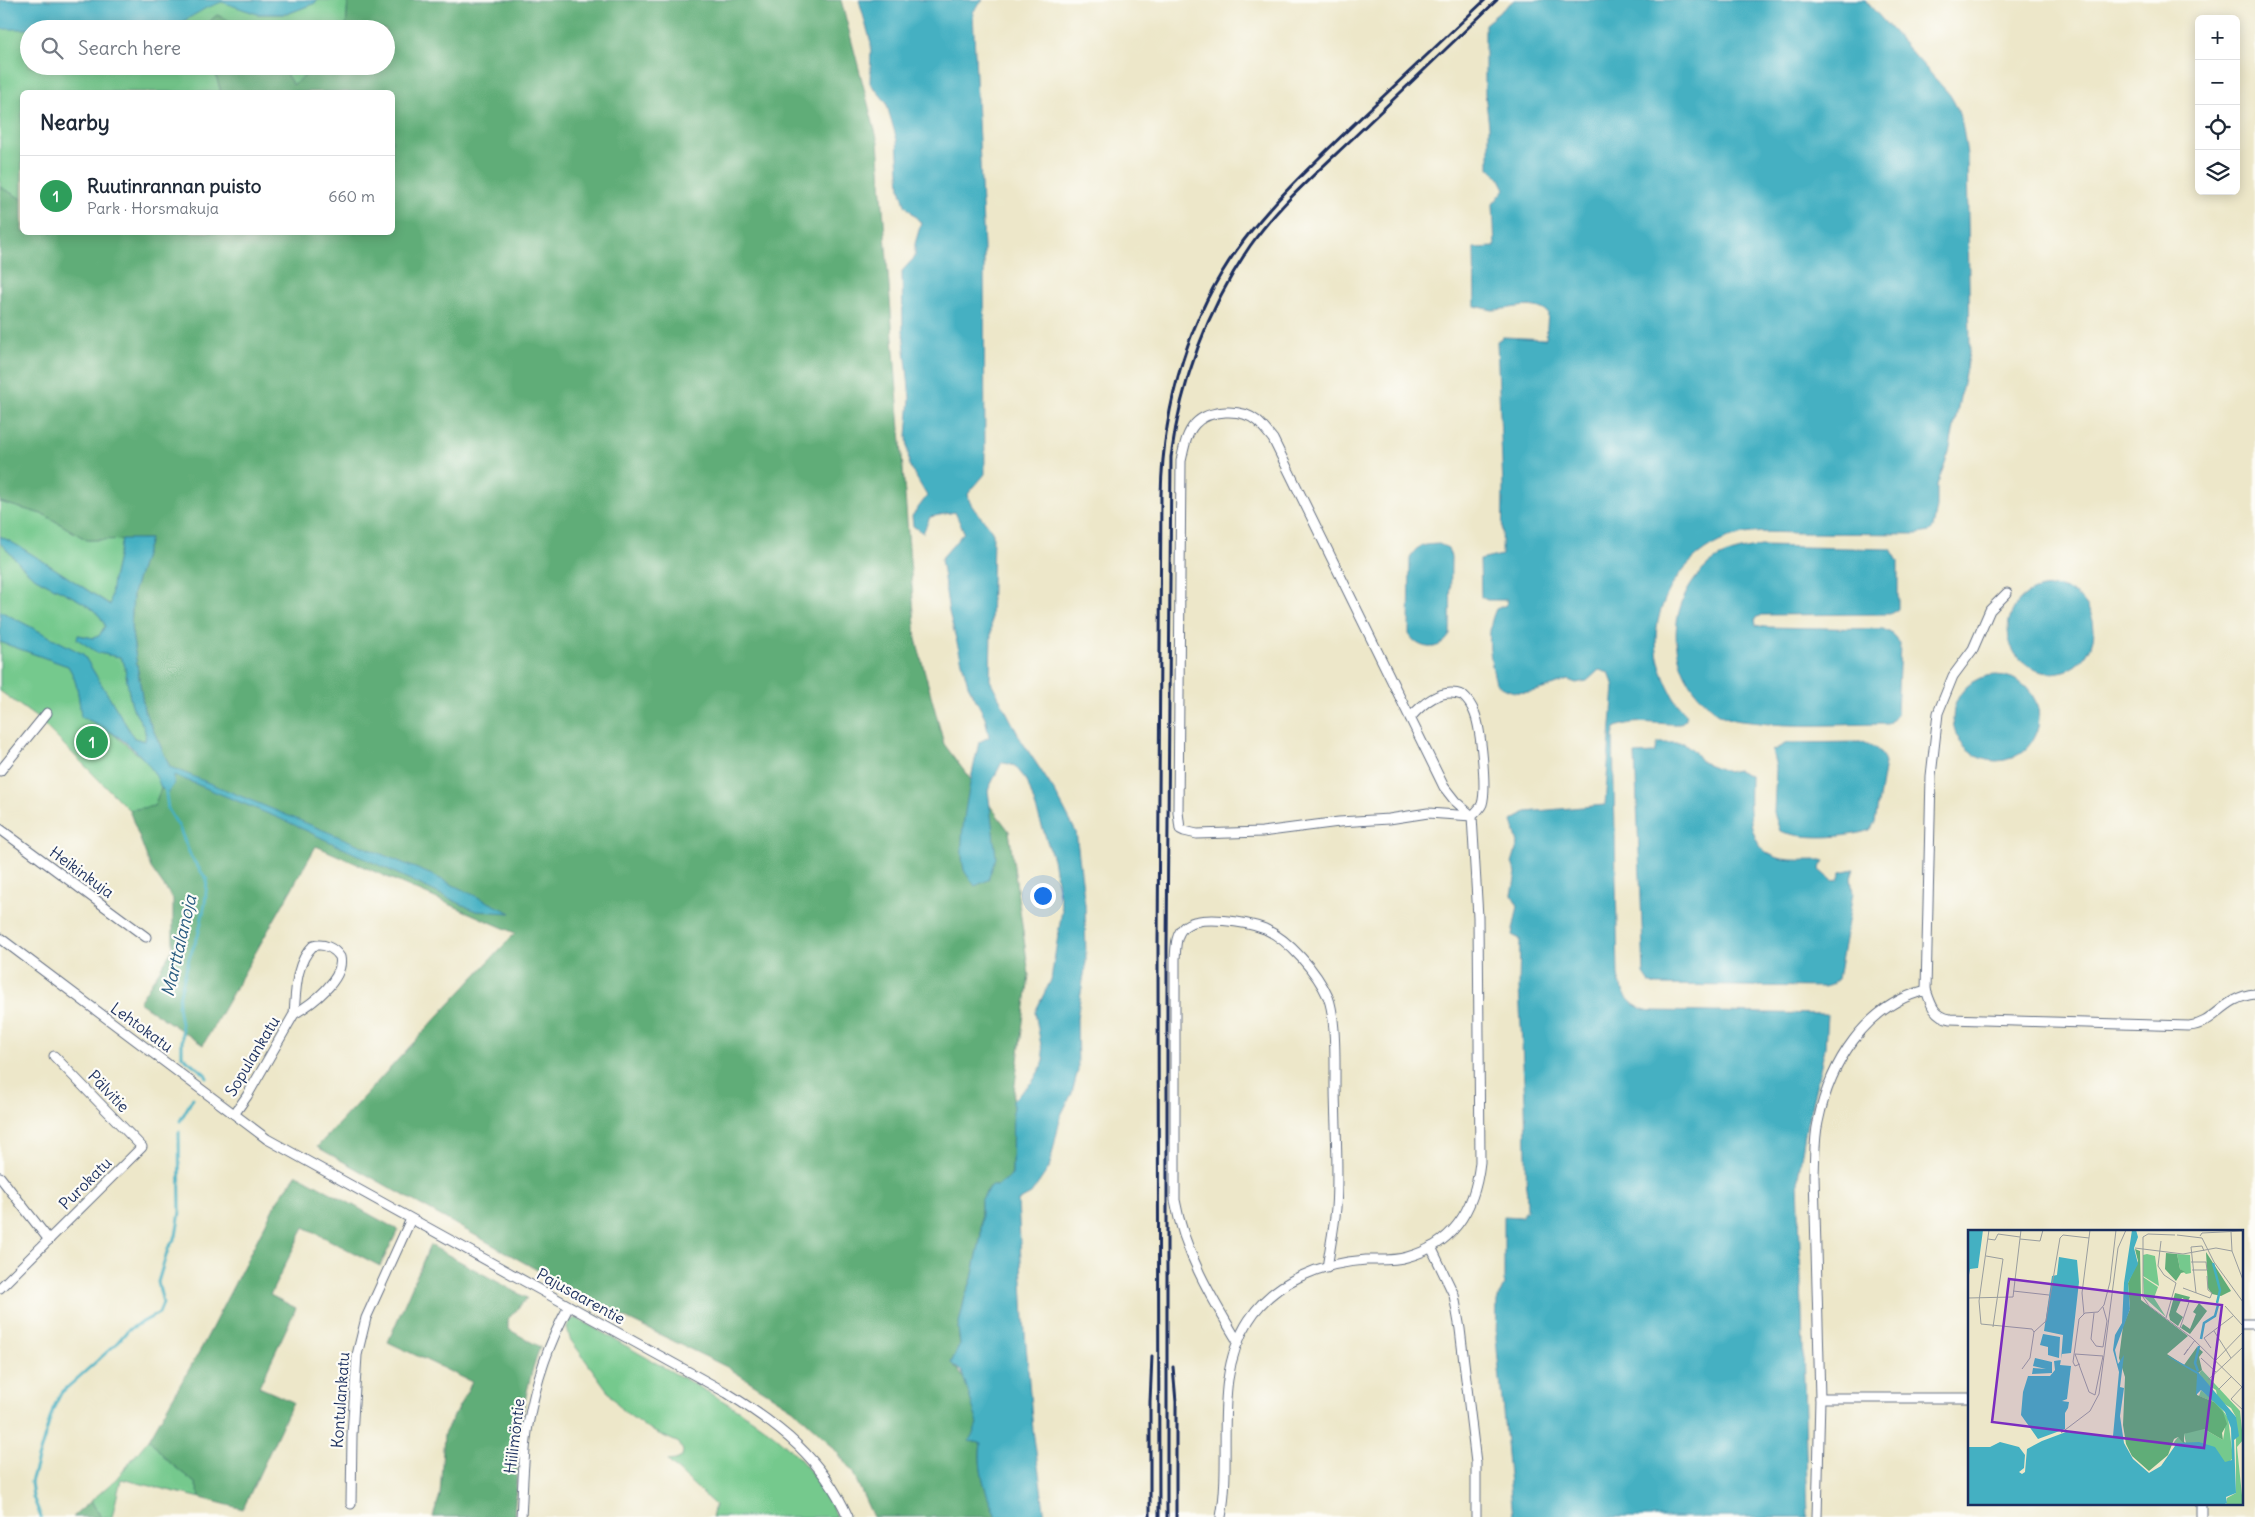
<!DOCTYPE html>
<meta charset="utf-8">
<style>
body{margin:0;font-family:Delius,sans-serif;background:#f2f2f3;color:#1f2937}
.controls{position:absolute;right:15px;top:15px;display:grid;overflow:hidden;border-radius:8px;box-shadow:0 2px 12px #0003}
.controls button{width:45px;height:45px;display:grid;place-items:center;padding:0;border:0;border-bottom:1px solid #e0e1e3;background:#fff;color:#1f2937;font:25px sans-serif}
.you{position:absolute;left:1042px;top:895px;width:18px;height:18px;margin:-12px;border:4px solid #fff;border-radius:50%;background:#1a73e8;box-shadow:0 0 0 8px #1a73e833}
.badge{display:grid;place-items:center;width:32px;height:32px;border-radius:50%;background:#1f6fb2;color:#fff;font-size:16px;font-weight:700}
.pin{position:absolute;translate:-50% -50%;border:2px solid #fff;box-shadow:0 1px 5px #0006}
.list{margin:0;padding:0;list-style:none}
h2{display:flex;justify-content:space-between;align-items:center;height:65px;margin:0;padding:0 20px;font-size:21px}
h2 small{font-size:16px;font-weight:400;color:#747a83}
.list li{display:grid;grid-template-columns:32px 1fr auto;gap:15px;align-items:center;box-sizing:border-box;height:80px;padding:0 20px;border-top:1px solid #e0e1e3}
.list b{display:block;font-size:19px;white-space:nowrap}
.list p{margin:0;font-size:16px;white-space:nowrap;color:#747a83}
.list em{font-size:16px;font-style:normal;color:#747a83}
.icon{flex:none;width:28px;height:28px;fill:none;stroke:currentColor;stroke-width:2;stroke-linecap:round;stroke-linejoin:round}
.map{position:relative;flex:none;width:2255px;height:1517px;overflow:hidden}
.search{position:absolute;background:#fff;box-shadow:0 2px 12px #0003;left:20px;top:20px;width:375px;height:55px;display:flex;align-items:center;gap:12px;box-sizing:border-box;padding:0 18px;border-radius:28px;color:#747a83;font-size:19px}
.panel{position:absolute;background:#fff;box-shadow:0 2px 12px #0003;left:20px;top:90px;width:375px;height:145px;border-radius:8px}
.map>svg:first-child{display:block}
.green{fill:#75c98d;stroke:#487c76}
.forest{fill:#60ad78;stroke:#3e6e6b}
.water{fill:#44b0c2;stroke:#307090}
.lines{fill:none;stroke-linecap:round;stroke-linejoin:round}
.stream{stroke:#44b0c2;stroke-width:3}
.minor-casing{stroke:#646f83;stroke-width:11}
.minor{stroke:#fff;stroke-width:9}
.rail{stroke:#1b2f5e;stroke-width:3}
.labels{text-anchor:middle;stroke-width:4.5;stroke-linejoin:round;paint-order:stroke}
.street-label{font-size:16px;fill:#1b2f5e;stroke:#fdfcf7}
.water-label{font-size:18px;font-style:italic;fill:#295c81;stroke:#fdfcf7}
.inset-river{fill:none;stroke:#44b0c2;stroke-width:2.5}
.inset-road{fill:none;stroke:#999d9e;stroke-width:1}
.view{fill:#7b2cbf;fill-opacity:0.15;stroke:#7b2cbf;stroke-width:2.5}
.inset-edge{fill:none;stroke:#1b2f5e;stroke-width:2.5}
</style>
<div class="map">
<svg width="2255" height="1517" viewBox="0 0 2255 1517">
<rect width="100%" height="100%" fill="#fdfcf7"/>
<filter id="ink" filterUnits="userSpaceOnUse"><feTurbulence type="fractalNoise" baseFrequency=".02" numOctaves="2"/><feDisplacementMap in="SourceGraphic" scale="10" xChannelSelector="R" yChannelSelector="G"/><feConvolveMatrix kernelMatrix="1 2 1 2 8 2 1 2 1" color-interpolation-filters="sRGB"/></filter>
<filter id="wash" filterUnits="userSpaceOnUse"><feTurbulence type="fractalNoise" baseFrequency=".0096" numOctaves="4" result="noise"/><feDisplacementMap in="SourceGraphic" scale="20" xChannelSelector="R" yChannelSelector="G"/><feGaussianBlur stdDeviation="1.12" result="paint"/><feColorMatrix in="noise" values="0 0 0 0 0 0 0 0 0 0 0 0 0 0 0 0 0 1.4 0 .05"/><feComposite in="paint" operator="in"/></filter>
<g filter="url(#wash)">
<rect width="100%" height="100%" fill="#ede7c9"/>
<g class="green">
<path d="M0 0H255L257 14H287L315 3 317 0H348L346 29H247L217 15 201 29H29V66H213L221 92H22V199L0 187Z"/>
<path d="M281 66H318L293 85Z"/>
<path d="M0 502 45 515 87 540 122 539 113 579 111 605C74 582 38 556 0 536Z"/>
<path d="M0 543C12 554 23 570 36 578 55 590 99 604 105 626L99 636 93 638 79 635 98 653 120 657 124 663C127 678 128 694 133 708 138 720 148 727 145 741L134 738 83 654 0 611Z"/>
<path d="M0 642 68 666C78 681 79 699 81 717L102 725 144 759 157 775 161 788 154 807 129 810 37 718 0 691Z"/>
<path d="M577 1318C612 1338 647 1358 683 1378 748 1415 806 1444 837 1517H712L715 1505 668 1461 676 1460 682 1457 683 1451 679 1443 648 1429 621 1409 570 1339 567 1327 570 1320Z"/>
<path d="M149 1439 169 1462 195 1483 201 1498 121 1479 112 1517H101L91 1501 116 1479Z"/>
</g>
<g class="forest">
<path d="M348 0H841L878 142 916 639 944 744 1009 831 1029 975 1013 1100 1012 1174 998 1186H990L981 1201V1236L972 1279 965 1297 958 1328 960 1344 951 1363C969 1378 972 1401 978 1424L970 1441 981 1443C977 1469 986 1493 996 1517H873L852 1471 827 1440 793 1409 727 1367 609 1310 317 1147 515 933 316 846 203 1045 139 1002 173 949V899L151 868 129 810 154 806 170 767 144 710 131 627 133 593 150 539 87 540 45 515 0 502V187L22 199V232H392V92H221L213 66H281L293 85 318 66H386V29H346Z"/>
<path d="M217 15 247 29H201Z"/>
<path d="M297 1174 398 1230 380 1266 304 1227 270 1295 296 1308 259 1387 293 1402 243 1509 201 1498 195 1483 169 1462 149 1439 203 1345 277 1201Z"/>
<path d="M430 1245 527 1298 508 1319V1329L540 1347C519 1402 518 1460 514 1517H433L440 1495 444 1434 472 1382 388 1342Z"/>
<path d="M91 1501 101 1517H73Z"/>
</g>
<g class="water">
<path d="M0 0H317L315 3 287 14H257L222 2 206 8 170 29H0Z"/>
<path d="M859 0H983L973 12 984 248 985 474 968 494C969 511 988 519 993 534L990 680 1021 740 1055 792 1076 832 1085 905 1086 962 1077 1018 1078 1070 1072 1093 1061 1115 1049 1168 1031 1194 1018 1201 1024 1320 1033 1430 1045 1517H996C986 1493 977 1470 981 1443L969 1441 978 1424 962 1372 951 1363 960 1344 958 1328 965 1297 972 1279 981 1236V1201L990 1186H998L1012 1175 1013 1100 1033 1081 1044 1062 1035 1012 1051 980 1062 910 1053 859 1027 781 1015 766 1002 762 988 790 996 857 988 880 975 886C972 881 966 875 964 870 956 838 972 775 979 742L989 737 985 717 968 685 949 612 941 559 964 532 955 512 930 517 923 533 913 526 912 516 927 496 909 465 907 436 910 398 903 330 902 271 915 257V244L921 223 905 205 900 188 897 140 886 102 870 83 871 43Z"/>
<path d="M1514 0H1865L1950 95C1962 114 1964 133 1967 155L1970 348 1949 452 1937 485V507L1933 528 1929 532 1918 534C1879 534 1840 533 1801 533 1780 533 1757 530 1736 536 1691 547 1657 593 1656 639 1656 660 1665 683 1675 700 1679 707 1686 711 1686 719L1680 724C1660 725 1633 718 1615 728L1613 736 1618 976C1622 995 1632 1009 1652 1011L1827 1014 1825 1048 1805 1133 1798 1178 1808 1517H1513L1496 1338 1497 1302 1504 1284V1216L1521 1217 1527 1210 1525 1101 1519 988 1520 939 1512 935 1518 906 1512 895 1516 873 1512 863 1518 843 1512 821 1526 812 1605 805 1614 686 1609 673 1599 670 1587 681 1576 683 1568 680C1544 688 1519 702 1496 683 1490 660 1485 632 1496 609L1506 605 1507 600H1487L1481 597 1480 560 1502 555 1503 487 1497 341 1503 337 1546 339 1548 313C1533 300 1509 310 1492 310 1486 309 1481 307 1475 306L1474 248 1495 247 1493 204 1505 189 1499 177 1489 168V126L1485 94V24Z"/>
<path d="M0 536C38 556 74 582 110 605L113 579 122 539H150L133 593 131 627 144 710 170 767 432 875 511 913 476 911 288 822 174 775V784L168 793 161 788C151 756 111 728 81 717 79 699 78 681 68 666L0 642V611L83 654 134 738 145 741C148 726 138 720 133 708 128 694 127 678 124 663L120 657 98 653 77 639 78 635 93 638 99 636 105 626C99 604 55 590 36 578 23 570 12 554 0 543Z"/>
<path d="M1439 544 1448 548 1451 557 1450 634C1442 652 1418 651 1409 634L1410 559C1416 544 1425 545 1439 544Z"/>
<path d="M1761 546 1891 549 1898 561V609L1890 614 1762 615 1755 619 1756 625 1764 627 1883 629 1891 633 1900 643 1897 714 1888 724C1842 724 1795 728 1751 722 1744 721 1734 721 1728 718 1715 714 1704 702 1696 692 1666 653 1670 599 1708 565 1723 552 1742 550 1761 546Z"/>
<circle cx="2051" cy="630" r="43"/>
<circle cx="1996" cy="718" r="43"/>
<path d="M1863 742C1875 747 1881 750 1885 763L1875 822 1870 830C1847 838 1803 840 1780 831L1774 813 1776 767 1772 751 1787 743Z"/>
<path d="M1658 743H1684L1693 750 1702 762 1728 772 1737 770 1750 776C1750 806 1744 851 1782 859 1794 861 1809 860 1822 860L1824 861 1821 865 1820 870 1833 881 1838 880 1841 872 1854 869 1851 878 1853 893 1838 979 1831 985 1824 987 1656 985 1650 983 1644 974 1635 754 1655 753Z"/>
</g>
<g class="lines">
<g class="stream">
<path d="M165 787 168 809 179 827 191 857 207 880 205 904 198 936 189 958 180 994 178 1006 182 1030V1056L205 1074 207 1078"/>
<path d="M180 1121 193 1098"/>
<path d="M41 1517 33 1497 31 1482 53 1409 61 1393 116 1344 128 1330 159 1313 163 1303 158 1282 168 1249 176 1236 180 1212 179 1132"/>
</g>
</g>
</g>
<g filter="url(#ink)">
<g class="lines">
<g class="minor-casing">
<g id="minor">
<path d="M0 771 47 713"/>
<path d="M0 829 146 937"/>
<path d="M0 938 267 1139 727 1393C780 1426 822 1458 848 1517"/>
<path d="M1926 990 1931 776 1938 713 1953 676 1973 649 1990 610 2007 593"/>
<path d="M235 1113 247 1096 294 1014C312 1004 345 979 340 957 334 948 324 943 313 946 295 963 296 992 294 1014"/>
<path d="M0 1177 49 1240"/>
<path d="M1431 1247 1454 1295 1460 1329 1476 1463V1517"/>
<path d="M0 1288 142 1147 54 1056"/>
<path d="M2241 1324H2255"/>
<path d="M1238 1342C1211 1297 1184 1252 1175 1200V959C1176 948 1175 935 1184 927 1199 914 1247 922 1265 929 1289 940 1317 972 1328 997 1336 1017 1335 1061 1335 1083 1335 1124 1339 1167 1336 1208 1334 1228 1330 1248 1327 1268"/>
<path d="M1820 1398H1969"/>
<path d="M2201 1503V1517"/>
<path d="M351 1504 352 1435 357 1355 366 1318 411 1219"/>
<path d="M521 1517C523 1487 523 1455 528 1425 535 1385 549 1342 569 1306"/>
<path d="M1221 1517C1233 1452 1211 1379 1249 1320 1274 1281 1321 1263 1366 1260 1380 1260 1394 1261 1407 1257 1455 1244 1475 1208 1480 1162L1478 917 1472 816 1455 801 1444 787 1273 439C1268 433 1263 426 1257 421 1242 408 1209 409 1195 424 1186 434 1184 448 1181 461L1178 812 1180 829 1184 831 1197 834 1262 832 1339 822 1389 819 1428 813 1472 816C1476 812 1480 809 1482 804 1487 789 1481 730 1475 714 1472 706 1468 700 1462 695 1441 687 1423 703 1410 718"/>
<path d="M1817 1517 1820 1398 1814 1175C1815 1158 1814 1139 1818 1122 1830 1063 1865 1006 1926 990 1931 1005 1934 1016 1950 1019L2189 1026C2215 1024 2223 997 2255 994"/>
</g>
</g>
<use href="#minor" class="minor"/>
<g class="rail">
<path d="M1173 1367 1176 1402V1517"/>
<path d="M1150 1517V1402L1152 1356"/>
<path d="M1159 1517 1158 945 1161 495C1163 405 1189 312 1244 240 1276 198 1315 162 1353 125 1397 83 1441 42 1485 0"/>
<path d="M1167 1517V945L1171 457C1181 381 1207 310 1250 246 1278 206 1317 172 1352 139 1400 93 1449 46 1497 0"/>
</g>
</g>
</g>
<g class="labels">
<g class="street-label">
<text transform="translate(82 872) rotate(36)" y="6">Heikinkuja</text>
<text transform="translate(142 1027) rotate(36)" y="6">Lehtokatu</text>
<text transform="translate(252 1056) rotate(-59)" y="6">Sopulankatu</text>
<text transform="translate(109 1091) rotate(46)" y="6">Pälvitie</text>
<text transform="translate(85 1183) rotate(-45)" y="6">Purokatu</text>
<text transform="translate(581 1296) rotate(29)" y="6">Pajusaarentie</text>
<text transform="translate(340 1400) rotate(-86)" y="6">Kontulankatu</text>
<text transform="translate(514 1436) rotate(-83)" y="6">Hiilimöntie</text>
</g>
<g class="water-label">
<text transform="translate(179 946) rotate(-77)" y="6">Marttalanoja</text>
</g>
</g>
<g transform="translate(1968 1230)">
<rect width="275" height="275" fill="#ede7c9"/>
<path d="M179 24 187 26 191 56 175 46V25ZM209 24 222 25 223 43 218 44 212 39ZM175 47 190 57 186 68 198 87 176 67ZM234 140 272 181 275 210 269 217 275 275H258L259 268 268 263V187L263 178 250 170 248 160 238 154 231 143ZM232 147 260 188 265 228 259 234 207 214 203 216 210 207 218 213 216 204 228 199H236L255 210 257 198 246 172 231 166 233 160 240 166 234 158Z" fill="#75c98d"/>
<path d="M167 19 172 21 173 70 220 106 199 124 216 135 229 117 235 122 231 127 234 140 229 144V165L246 172 255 182 259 194 254 203 255 210 236 199 216 204V214L210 207 206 209 200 225 181 241 164 226 158 214 155 195 157 147 151 128 155 96 162 79 160 53 170 31ZM238 22 263 61 253 66 244 64 240 58ZM198 23 209 24 212 39 217 42 213 43 208 51 197 39ZM207 63 222 67 220 71 214 68 208 82 215 87 210 96 202 90 201 85ZM231 73 239 81 222 104 213 98 215 94 222 99 228 84 225 82Z" fill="#60ad78"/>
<path d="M0 0H15L10 38 2 39 0 51ZM164 0H168L170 7 166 18 170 34 160 53 162 79 147 120 150 134 156 125 152 157 156 158 152 186 156 213 165 229 181 243 193 236 209 213 231 212 247 217 257 232 264 230 263 198 257 182 233 160 228 165 229 144 199 126 202 127 230 142 268 187 271 206 266 210 268 263 258 267 259 273 255 275H0V217H22L32 212 51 217 57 225 56 238 51 242 54 244 57 242 59 219 74 211 98 202 145 206 151 142 145 120 147 105 154 93 156 53ZM91 27 109 30 111 52 103 123 94 124 92 135 103 136 99 169 94 171 101 172 100 178 97 183V199L70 209 53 185 55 162 60 146H82L87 140 86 131 93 130 95 105 76 101 84 46 89 45ZM75 104 92 107 91 128 80 125V117L72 115ZM67 128 84 132V143L64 144 65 138 78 139 65 136Z" fill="#44b0c2"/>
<path class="inset-river" d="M245 33 252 60 249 73M233 109 236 93 247 86 250 75M230 141 227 133 231 116"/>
<path class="inset-road" d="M21 0 11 71 13 94 64 99 66 102 78 91 92 8 95 5 121 8M263 2 264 21 275 50M207 5 180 4 175 7V67L181 76 224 108 275 158M209 5 234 8 246 32 275 72M232 6 234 3 275 1M20 9 27 10 30 4 52 7M52 9 72 11 75 0M193 11 190 36 196 45 208 53 198 88M167 18 215 24 248 18 264 21M18 26 35 29 25 97M223 32H238L239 40H224M215 58 242 68 244 63 240 60 239 46M45 61 81 65M228 63 223 17 234 16 236 21M0 68 45 67 53 0M257 76 275 96M126 83 123 109 128 116 135 117 139 91 135 77M116 84 114 63 122 0M212 98 221 72M246 101 263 128M243 118 236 108 265 86M220 119 216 125 227 110M107 124 135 126 127 165 121 162ZM233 128 248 142M248 130 275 102M112 134 107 136 105 132 111 89 117 83 130 82 136 75 142 52 148 0M54 139 62 128 66 102M240 150 275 117M274 157 263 169 275 180M250 160 264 146M93 203 122 181 131 164 150 18 158 0"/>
<path class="view" d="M41 49 254 75 236 218 24 192Z"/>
<rect width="275" height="275" class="inset-edge"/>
</g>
</svg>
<div class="controls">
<button>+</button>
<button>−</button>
<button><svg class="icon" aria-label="locate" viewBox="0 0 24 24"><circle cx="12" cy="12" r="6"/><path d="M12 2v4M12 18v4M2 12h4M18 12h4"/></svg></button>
<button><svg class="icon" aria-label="layers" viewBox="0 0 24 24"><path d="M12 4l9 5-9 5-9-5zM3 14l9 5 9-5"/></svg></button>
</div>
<div class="you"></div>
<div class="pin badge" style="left:92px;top:742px;background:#2e9e5b">1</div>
<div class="search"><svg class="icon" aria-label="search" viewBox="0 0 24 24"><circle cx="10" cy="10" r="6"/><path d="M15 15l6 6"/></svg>Search here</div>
<section class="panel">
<h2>Nearby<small></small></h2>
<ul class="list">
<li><span class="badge" style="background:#2e9e5b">1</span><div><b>Ruutinrannan puisto</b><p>Park · Horsmakuja</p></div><em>660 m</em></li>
</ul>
</section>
</div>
